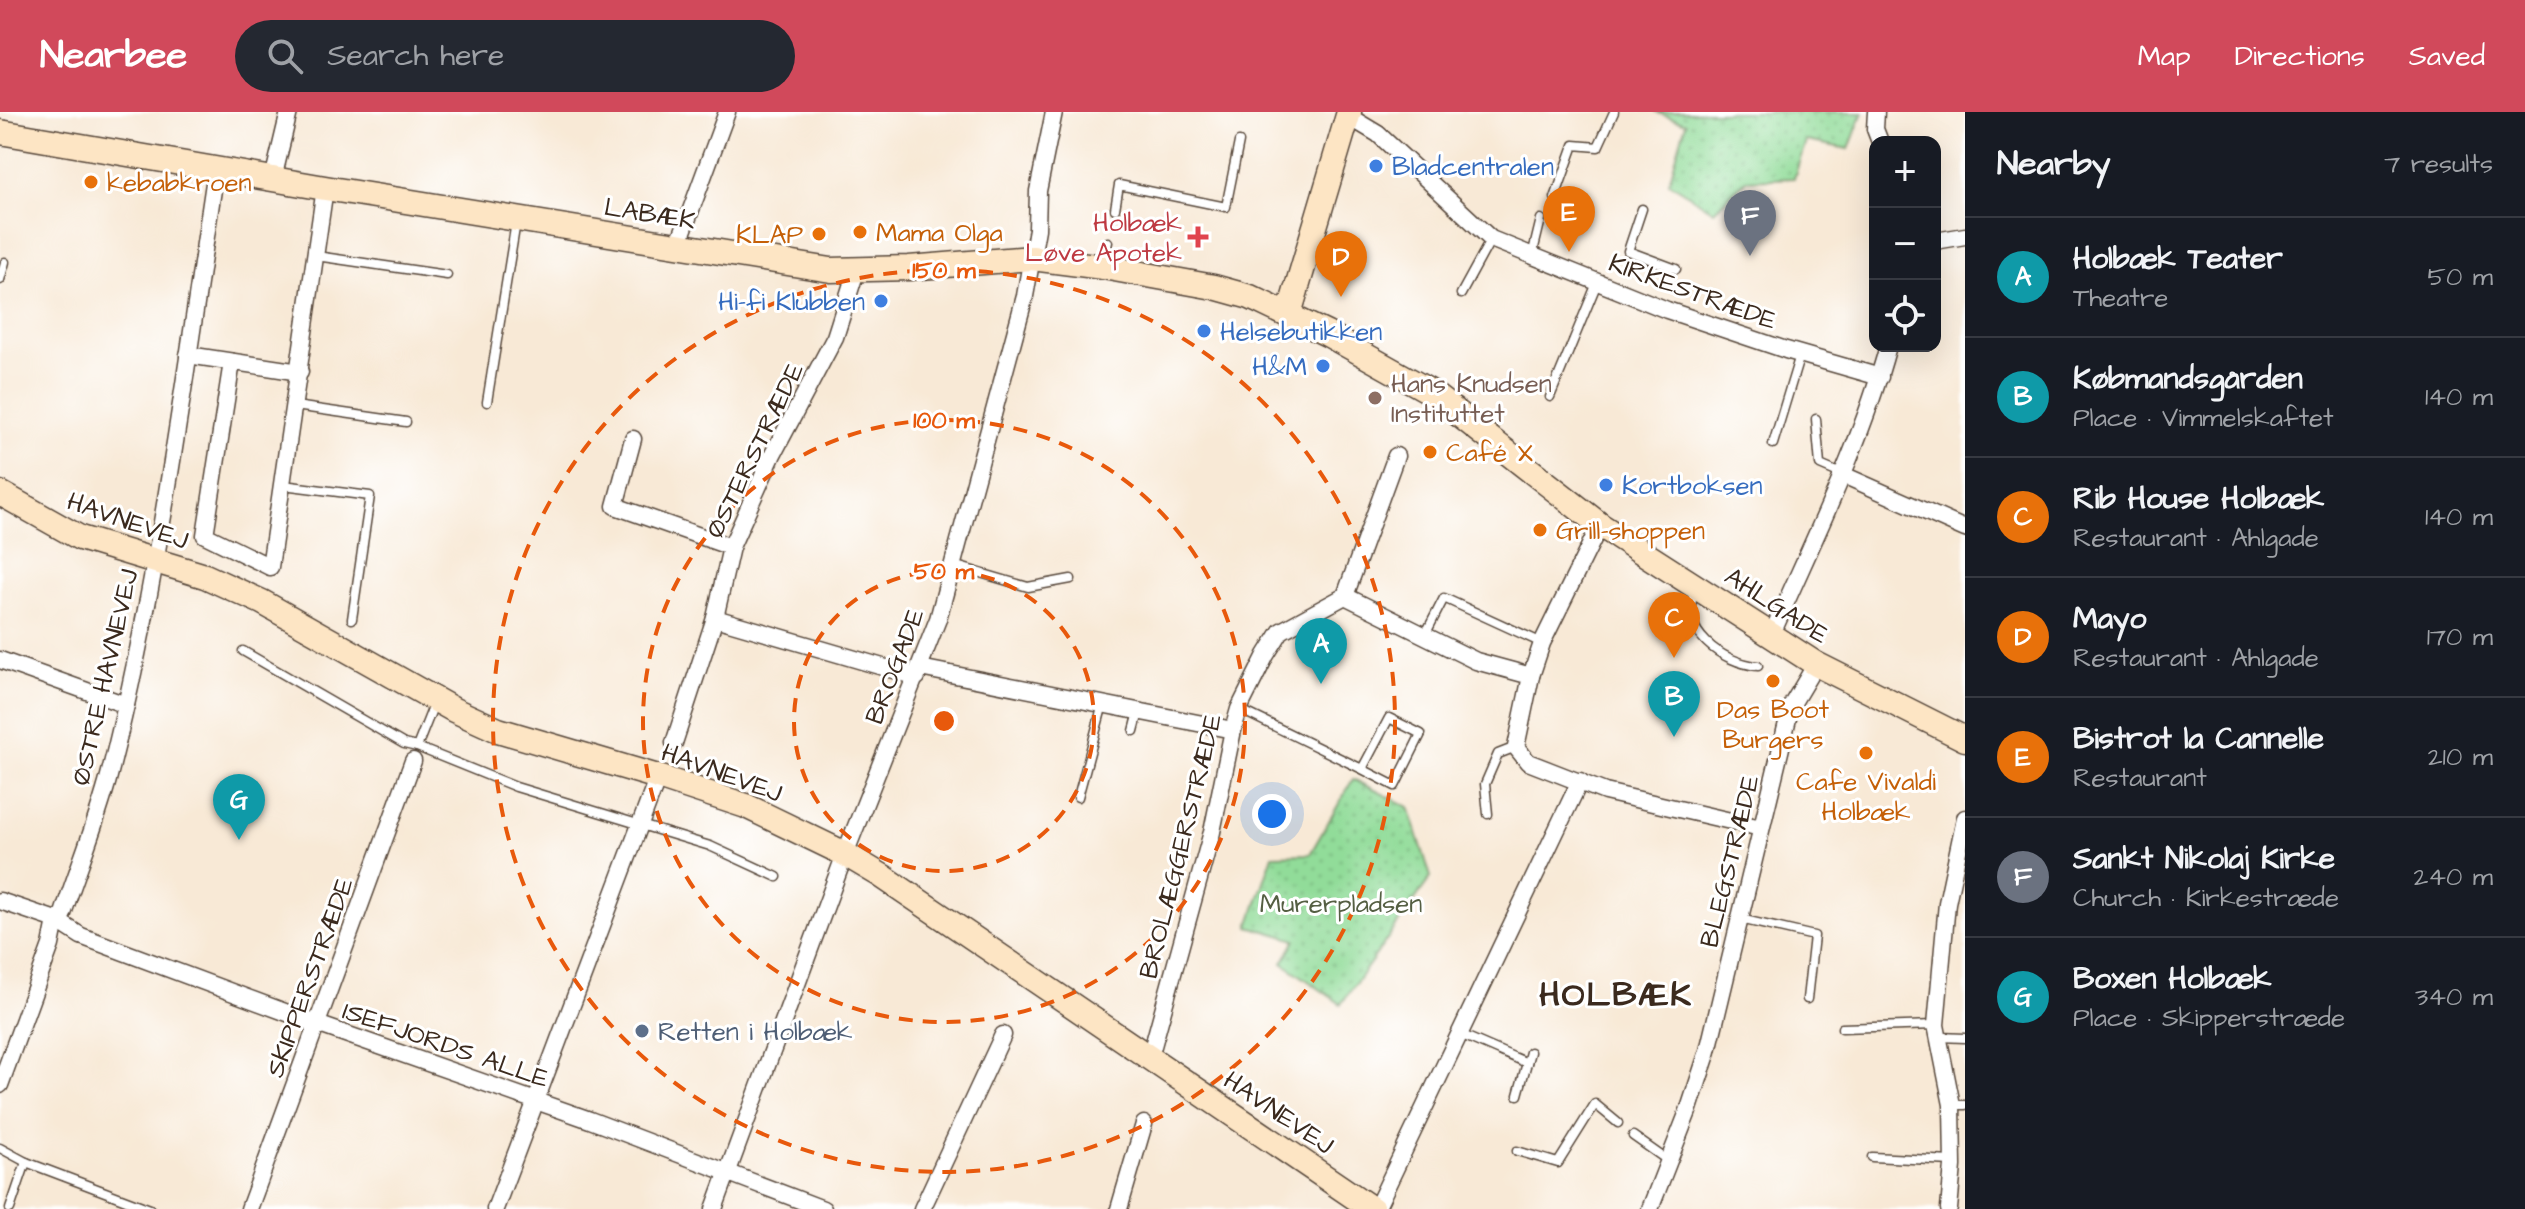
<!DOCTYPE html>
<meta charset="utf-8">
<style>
body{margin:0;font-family:"Architects Daughter",sans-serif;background:#242831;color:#f1f3f6}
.controls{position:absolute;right:24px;top:24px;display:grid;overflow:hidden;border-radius:16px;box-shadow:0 8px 32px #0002}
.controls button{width:72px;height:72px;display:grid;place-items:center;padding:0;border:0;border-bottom:2px solid #363941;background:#171b24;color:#f1f3f6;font:40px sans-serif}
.you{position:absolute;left:1272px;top:702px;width:28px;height:28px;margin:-20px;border:6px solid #fff;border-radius:50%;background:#1a73e8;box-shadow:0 0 0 12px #1a73e833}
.badge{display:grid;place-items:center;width:52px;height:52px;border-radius:50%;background:#d1495b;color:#fff;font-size:26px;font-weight:700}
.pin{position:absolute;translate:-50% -66px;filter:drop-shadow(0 2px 4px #0008)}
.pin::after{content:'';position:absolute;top:42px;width:28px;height:24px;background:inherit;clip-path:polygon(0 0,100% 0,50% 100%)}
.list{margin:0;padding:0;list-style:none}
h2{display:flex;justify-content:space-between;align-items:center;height:104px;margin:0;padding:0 32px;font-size:34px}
h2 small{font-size:26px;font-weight:400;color:#9ea1a6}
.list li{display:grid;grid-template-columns:52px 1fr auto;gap:24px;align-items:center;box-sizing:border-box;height:120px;padding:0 32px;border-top:2px solid #363941}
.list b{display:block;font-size:30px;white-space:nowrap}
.list p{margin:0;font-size:26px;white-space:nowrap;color:#9ea1a6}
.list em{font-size:26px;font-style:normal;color:#9ea1a6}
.icon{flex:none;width:44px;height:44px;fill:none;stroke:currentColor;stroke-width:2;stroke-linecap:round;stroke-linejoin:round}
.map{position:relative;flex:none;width:1965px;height:1097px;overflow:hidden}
header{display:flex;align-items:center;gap:48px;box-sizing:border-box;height:112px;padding:0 40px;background:#d1495b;color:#fff}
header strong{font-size:38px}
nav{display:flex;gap:44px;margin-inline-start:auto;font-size:28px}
.search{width:560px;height:72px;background:#242831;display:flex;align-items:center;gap:20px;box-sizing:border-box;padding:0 28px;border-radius:44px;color:#9ea1a6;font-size:30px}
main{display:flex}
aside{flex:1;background:#171b24}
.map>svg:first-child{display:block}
.park{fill:url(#park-dots);stroke:#66835c;stroke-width:2}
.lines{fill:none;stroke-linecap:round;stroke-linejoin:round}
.lane-casing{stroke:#57473a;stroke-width:11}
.street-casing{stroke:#57473a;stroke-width:19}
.secondary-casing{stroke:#57473a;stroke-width:27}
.lane{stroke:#fff;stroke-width:8}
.street{stroke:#fff;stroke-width:16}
.secondary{stroke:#fde5c4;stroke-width:24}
.ring{fill:none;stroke:#e8590c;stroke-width:4;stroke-dasharray:14 10}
.shop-dot{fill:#3f7fe0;stroke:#fff;stroke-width:3}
.food-dot{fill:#e8710a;stroke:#fff;stroke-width:3}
.health-dot{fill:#e0444e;stroke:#fff;stroke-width:3}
.education-dot{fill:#8d6e63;stroke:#fff;stroke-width:3}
.service-dot{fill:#5c6f8a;stroke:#fff;stroke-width:3}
.labels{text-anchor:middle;stroke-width:6;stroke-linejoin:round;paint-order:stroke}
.shop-label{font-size:26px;fill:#366cbe;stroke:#fff;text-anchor:start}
.food-label{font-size:26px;fill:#c56008;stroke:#fff;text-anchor:start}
.street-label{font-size:26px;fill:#3b2a1e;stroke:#fff}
.health-label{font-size:26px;fill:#be3a42;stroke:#fff;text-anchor:end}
.education-label{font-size:26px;fill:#785e54;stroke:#fff;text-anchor:start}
.park-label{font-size:26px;fill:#555f43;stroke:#fff}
.service-label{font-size:26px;fill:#4e5e75;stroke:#fff;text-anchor:start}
.district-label{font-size:34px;font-weight:bold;letter-spacing:2px;fill:#3b2a1e;stroke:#fff}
.centre{fill:#e8590c;stroke:#fff;stroke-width:4}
.ring-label{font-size:24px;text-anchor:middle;font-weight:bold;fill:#e8590c;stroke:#fff;stroke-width:6;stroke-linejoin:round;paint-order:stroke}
</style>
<header>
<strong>Nearbee</strong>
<div class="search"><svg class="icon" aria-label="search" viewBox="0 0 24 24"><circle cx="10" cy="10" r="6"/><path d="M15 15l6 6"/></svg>Search here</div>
<nav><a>Map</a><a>Directions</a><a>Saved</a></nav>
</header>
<main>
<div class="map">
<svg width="1965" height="1097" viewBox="0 0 1965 1097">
<defs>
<pattern id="park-dots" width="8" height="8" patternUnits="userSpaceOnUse" patternTransform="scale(2)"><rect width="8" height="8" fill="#91dc99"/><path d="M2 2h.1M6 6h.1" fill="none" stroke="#7ebd83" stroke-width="1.8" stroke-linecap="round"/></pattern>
</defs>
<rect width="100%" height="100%" fill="#fff"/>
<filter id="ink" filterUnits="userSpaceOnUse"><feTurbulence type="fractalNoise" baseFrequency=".0125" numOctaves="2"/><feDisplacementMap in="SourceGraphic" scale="16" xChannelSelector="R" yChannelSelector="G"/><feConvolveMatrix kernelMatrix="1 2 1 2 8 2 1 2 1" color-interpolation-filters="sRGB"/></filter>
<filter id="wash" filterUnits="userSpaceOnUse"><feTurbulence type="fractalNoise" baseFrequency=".006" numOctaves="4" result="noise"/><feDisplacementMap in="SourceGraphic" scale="32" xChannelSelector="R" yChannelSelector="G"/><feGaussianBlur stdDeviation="1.8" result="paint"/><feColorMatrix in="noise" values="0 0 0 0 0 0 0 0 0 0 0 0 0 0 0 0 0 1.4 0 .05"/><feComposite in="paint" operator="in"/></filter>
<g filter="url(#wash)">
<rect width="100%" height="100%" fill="#f8e9d6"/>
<g class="park">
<path d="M1655 0H1863L1849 37 1806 29 1794 66 1746 68 1714 99 1669 70 1686 11Z"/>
<path d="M1353 667 1409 695 1431 765 1341 892 1283 851 1296 828 1249 814 1273 743 1310 742Z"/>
</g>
</g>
<g filter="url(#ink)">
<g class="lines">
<g class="lane-casing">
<g id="lane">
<path d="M1555 86 1574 33 1598 35 1614 0"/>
<path d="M1115 97 1119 73 1226 95 1239 30"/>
<path d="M1642 97 1628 139 1676 157"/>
<path d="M316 144 447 163"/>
<path d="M1532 144 1541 107"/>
<path d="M1103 153 1108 130"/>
<path d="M0 168 5 150"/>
<path d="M1461 182 1491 127"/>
<path d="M1550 285 1597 171"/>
<path d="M487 290 516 110"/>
<path d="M295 294 406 310"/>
<path d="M1816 307 1820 353 1841 362"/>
<path d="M1773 332 1800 243"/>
<path d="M283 373 370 384 352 507"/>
<path d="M953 453 1028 475 1071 467"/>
<path d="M1695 479C1677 519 1723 551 1758 554"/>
<path d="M1425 523 1444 486 1542 531"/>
<path d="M243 539 404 632 417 635 434 592"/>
<path d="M1239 597 1362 657 1389 606 1421 622 1395 674 1362 657"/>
<path d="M1134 619 1139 600"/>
<path d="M417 635 516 675 710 734 777 765"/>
<path d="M1078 685 1103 592"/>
<path d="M1488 702 1485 672 1498 642 1516 635"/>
<path d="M1740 807 1814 824 1807 887"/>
<path d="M1842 916 1936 913"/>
<path d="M1460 922 1527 951"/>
<path d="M1939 925 1965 926"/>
<path d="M1518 983 1530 940"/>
<path d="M1952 993H1965"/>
<path d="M1633 1024 1667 1048"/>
<path d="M0 1036 26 1050 150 1097"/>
<path d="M1517 1039 1558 1051 1595 992 1618 1011"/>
<path d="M1872 1045 1952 1049"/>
<path d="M10 1097 26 1050"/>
</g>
</g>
<g class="street-casing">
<g id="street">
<path d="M1876 0 1875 17 1880 30"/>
<path d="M1348 4 1378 22 1491 127 1667 198 1786 238 1880 265"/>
<path d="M273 67 289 0"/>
<path d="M1935 129 1965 124"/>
<path d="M678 133 727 0"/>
<path d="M188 243 300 260"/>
<path d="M232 250 205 423 270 455 325 76"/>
<path d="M633 327 615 394 731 435"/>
<path d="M1841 362 1965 417"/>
<path d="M1345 484 1476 549 1531 564 1516 635 1528 650 1605 680 1761 716"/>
<path d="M1345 484 1396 344"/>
<path d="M715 506 917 565"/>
<path d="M1772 522C1813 428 1861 333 1888 234"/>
<path d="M0 548 126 593"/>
<path d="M920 556 1233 618"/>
<path d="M1531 564 1542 531 1600 413"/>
<path d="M674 631 715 506 731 435 773 342 835 225 856 159"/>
<path d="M0 789 56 808 81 824 317 912 590 1008 823 1097"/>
<path d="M1150 945 1212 720 1233 618 1239 597 1266 543 1281 519 1345 484"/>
<path d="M0 973 51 833 56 808 63 802C78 756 97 710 109 664 160 465 185 260 216 58"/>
<path d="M249 1097 413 649"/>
<path d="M495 1097 658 665"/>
<path d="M714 1097 845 742 938 507 1025 184 1037 117 1038 79 1054 0"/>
<path d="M922 1097 1003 923"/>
<path d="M1119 1097 1144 1012"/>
<path d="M1376 1097 1580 669"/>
<path d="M1650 1097 1689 997 1708 939 1791 594 1816 552"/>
<path d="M1949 1097 1953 1054 1952 993 1936 913 1947 791 1965 706"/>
</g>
</g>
<g class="secondary-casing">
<g id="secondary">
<path d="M0 20 325 76 831 158 909 156 1032 146 1103 155 1214 175 1250 185 1327 222 1429 279 1600 413 1816 552 1965 627"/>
<path d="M1289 202 1349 0"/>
<path d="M0 381 80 426 205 464 262 490 454 598 498 618 658 665 746 694 845 742 882 764 1372 1097"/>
</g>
</g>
<use href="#lane" class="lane"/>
<use href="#street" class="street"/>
<use href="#secondary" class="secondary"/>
</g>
</g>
<g class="ring">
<circle cx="944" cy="609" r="150"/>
<circle cx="944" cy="609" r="301"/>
<circle cx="944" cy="609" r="451"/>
</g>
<g class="shop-dot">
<circle cx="1376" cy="54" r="8"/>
<circle cx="881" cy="189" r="8"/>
<circle cx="1204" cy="219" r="8"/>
<circle cx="1323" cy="254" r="8"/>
<circle cx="1606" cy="373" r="8"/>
</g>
<g class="food-dot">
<circle cx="91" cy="70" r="8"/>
<circle cx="860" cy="120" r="8"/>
<circle cx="819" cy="122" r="8"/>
<circle cx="1430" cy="340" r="8"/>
<circle cx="1540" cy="418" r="8"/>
<circle cx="1773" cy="569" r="8"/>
<circle cx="1866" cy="641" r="8"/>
</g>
<path class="health-dot" d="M1194 113h8v8h8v8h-8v8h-8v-8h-8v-8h8z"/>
<circle class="education-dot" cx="1375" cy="286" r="8"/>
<circle class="service-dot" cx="642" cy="919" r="8"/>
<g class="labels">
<g class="shop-label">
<text x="1392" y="63">Bladcentralen</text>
<text x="865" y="198" text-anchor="end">Hi-fi Klubben</text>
<text x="1220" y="228">Helsebutikken</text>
<text x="1307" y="263" text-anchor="end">H&amp;M</text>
<text x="1622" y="382">Kortboksen</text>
</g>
<g class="food-label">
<text x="107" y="79">kebabkroen</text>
<text x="876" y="129">Mama Olga</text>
<text x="803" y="131" text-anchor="end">KLAP</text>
<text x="1446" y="349">Café X</text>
<text x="1556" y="427">Grill-shoppen</text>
<text x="1773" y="606" text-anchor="middle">Das Boot<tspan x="1773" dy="30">Burgers</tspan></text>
<text x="1866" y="678" text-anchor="middle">Cafe Vivaldi<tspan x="1866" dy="30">Holbæk</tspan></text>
</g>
<g class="street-label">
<text transform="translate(650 101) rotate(9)" y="9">LABÆK</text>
<text transform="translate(1693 179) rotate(20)" y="9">KIRKESTRÆDE</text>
<text transform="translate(754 338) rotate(-64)" y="9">ØSTERSTRÆDE</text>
<text transform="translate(128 408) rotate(19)" y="9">HAVNEVEJ</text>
<text transform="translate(1777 493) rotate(33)" y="9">AHLGADE</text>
<text transform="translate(894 554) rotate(-69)" y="9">BROGADE</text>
<text transform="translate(104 565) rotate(-77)" y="9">ØSTRE HAVNEVEJ</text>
<text transform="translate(722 660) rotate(20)" y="9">HAVNEVEJ</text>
<text transform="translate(1180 734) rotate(-76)" y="9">BROLÆGGERSTRÆDE</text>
<text transform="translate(1729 749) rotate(-76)" y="9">BLEGSTRÆDE</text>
<text transform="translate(309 865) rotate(-70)" y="9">SKIPPERSTRÆDE</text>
<text transform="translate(446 932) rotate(19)" y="9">ISEFJORDS ALLE</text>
<text transform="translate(1279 1000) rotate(34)" y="9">HAVNEVEJ</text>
</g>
<g class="health-label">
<text x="1182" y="119">Holbæk<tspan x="1182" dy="30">Løve Apotek</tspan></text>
</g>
<g class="education-label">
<text x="1391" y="280">Hans Knudsen<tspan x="1391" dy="30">Instituttet</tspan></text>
</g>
<g class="park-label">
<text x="1341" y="800">Murerpladsen</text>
</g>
<g class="service-label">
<text x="658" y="928">Retten i Holbæk</text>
</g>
<g class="district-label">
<text x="1616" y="893">HOLBÆK</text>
</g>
</g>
<circle cx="944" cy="609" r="12" class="centre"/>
<g class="ring-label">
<text x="944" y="166">150 m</text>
<text x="944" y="316">100 m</text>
<text x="944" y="467">50 m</text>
</g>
</svg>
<div class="controls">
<button>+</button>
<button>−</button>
<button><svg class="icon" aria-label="locate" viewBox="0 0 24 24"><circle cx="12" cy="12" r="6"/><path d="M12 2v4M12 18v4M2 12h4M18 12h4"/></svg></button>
</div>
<div class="you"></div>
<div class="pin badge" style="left:1321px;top:572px;background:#0f9aa8">A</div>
<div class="pin badge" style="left:1674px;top:625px;background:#0f9aa8">B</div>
<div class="pin badge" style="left:1674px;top:546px;background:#e8710a">C</div>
<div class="pin badge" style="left:1341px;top:185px;background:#e8710a">D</div>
<div class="pin badge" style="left:1569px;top:140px;background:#e8710a">E</div>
<div class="pin badge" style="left:1750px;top:144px;background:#6b7280">F</div>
<div class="pin badge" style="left:239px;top:728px;background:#0f9aa8">G</div>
</div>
<aside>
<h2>Nearby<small>7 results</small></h2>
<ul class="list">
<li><span class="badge" style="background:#0f9aa8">A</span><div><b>Holbæk Teater</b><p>Theatre</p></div><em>50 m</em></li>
<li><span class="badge" style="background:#0f9aa8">B</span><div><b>Købmandsgården</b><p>Place · Vimmelskaftet</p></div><em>140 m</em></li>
<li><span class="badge" style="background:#e8710a">C</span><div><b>Rib House Holbæk</b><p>Restaurant · Ahlgade</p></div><em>140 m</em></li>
<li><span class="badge" style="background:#e8710a">D</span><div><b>Mayo</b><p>Restaurant · Ahlgade</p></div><em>170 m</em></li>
<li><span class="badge" style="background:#e8710a">E</span><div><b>Bistrot la Cannelle</b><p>Restaurant</p></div><em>210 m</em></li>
<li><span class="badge" style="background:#6b7280">F</span><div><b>Sankt Nikolaj Kirke</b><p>Church · Kirkestræde</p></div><em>240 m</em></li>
<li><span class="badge" style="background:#0f9aa8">G</span><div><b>Boxen Holbæk</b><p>Place · Skipperstræde</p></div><em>340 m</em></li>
</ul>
</aside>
</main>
